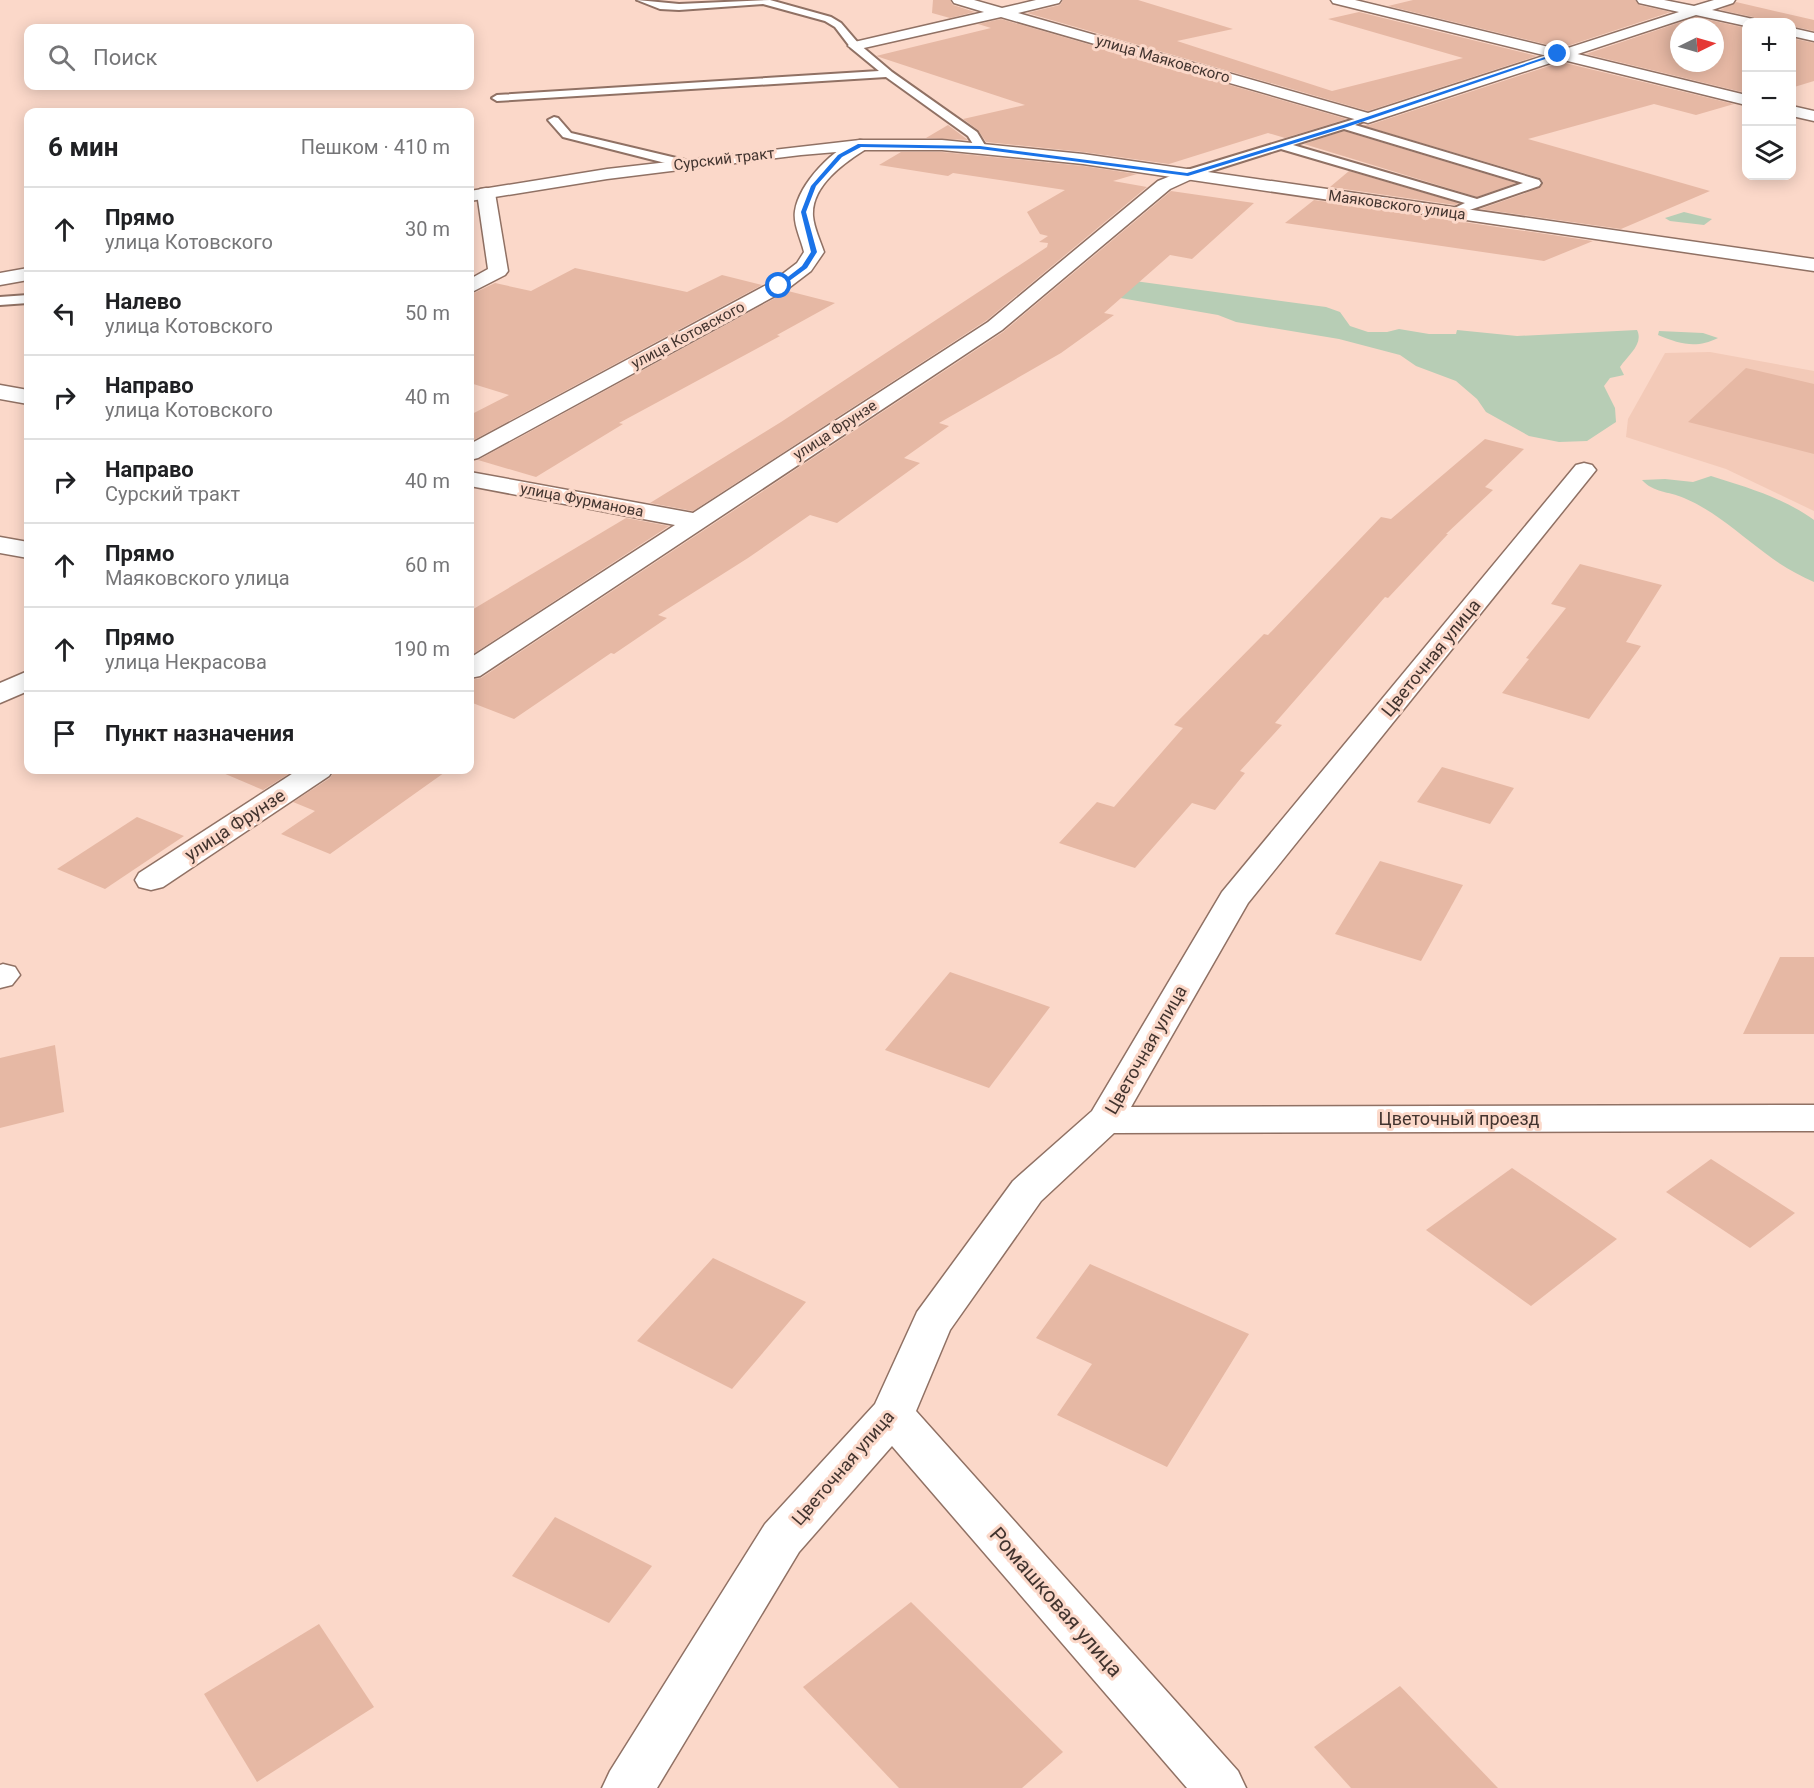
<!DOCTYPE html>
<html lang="ru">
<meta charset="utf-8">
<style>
body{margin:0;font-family:Roboto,sans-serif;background:#f2f2f2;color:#202124}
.controls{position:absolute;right:18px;top:18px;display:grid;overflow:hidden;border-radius:12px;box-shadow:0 3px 15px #0003}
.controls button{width:54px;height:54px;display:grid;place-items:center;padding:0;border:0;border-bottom:2px solid #e0e0e0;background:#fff;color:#202124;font:30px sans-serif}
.compass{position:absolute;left:1670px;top:18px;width:54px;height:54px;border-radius:50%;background:#fff;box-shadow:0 3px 15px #0003;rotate:85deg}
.stop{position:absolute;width:18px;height:18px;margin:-14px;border:4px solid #1a73e8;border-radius:50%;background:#fff}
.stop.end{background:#1a73e8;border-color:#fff;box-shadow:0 2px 6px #0008}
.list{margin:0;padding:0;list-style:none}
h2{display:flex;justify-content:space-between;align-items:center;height:78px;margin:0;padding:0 24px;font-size:26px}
h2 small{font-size:20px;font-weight:400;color:#757577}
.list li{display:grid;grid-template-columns:39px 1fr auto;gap:18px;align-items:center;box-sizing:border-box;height:84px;padding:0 24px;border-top:2px solid #e0e0e0}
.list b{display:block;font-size:22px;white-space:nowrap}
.list p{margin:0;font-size:20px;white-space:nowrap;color:#757577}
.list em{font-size:20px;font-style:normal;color:#757577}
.icon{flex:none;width:33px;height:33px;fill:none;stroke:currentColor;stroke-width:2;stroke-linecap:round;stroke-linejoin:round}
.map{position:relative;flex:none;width:1814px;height:1788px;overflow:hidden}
.search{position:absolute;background:#fff;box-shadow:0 3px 15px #0003;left:24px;top:24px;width:450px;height:66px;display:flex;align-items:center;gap:15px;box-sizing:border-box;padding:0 21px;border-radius:12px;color:#757577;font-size:22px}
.panel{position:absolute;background:#fff;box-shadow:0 3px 15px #0003;left:24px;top:108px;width:450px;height:666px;border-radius:12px}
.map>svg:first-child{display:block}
.built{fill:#f3cab8}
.green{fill:#b7cdb5}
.building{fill:#e6b8a4;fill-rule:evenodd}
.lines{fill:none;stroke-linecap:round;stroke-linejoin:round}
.service-casing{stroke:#907164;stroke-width:4}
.minor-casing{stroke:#907164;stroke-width:3}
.tertiary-casing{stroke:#907164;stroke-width:3}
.service{fill:#fff;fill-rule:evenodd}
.minor{fill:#fff;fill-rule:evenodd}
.tertiary{fill:#fff;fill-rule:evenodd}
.route{fill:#1a73e8}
.labels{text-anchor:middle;stroke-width:6;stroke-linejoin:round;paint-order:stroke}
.far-street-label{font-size:15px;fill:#42342f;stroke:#fbd8c9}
.street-label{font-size:18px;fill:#42342f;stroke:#fbd8c9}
.near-street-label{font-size:21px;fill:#42342f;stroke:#fbd8c9}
</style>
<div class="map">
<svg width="1814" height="1788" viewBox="0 0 1814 1788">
<rect width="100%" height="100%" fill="#fbd8c9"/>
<path class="built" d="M1710 352 1814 371V511L1726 469 1626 437 1628 419 1665 353Z"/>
<g class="green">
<path d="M1684 212 1712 219 1704 225 1670 221 1665 218Z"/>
<path d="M1120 279 1326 307 1340 312 1350 326 1368 332H1387L1399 329 1429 334H1456L1457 330 1517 336 1637 330C1644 344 1628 355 1620 367L1624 375 1610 378 1604 386 1615 408 1616 422 1587 441 1559 442 1529 436 1486 412 1477 399 1456 381 1416 366 1400 355 1339 339 1236 322 1218 315 1109 296Z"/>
<path d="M1659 331 1703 333 1718 338C1696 349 1680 344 1658 335Z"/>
<path d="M1711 476C1746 487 1784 498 1814 520V582C1797 574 1780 565 1765 553 1739 534 1715 511 1684 498 1668 491 1654 493 1642 480L1665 479 1693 482Z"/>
</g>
<g class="building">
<path d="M933 0H950L953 5 975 12 950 18 932 13Z"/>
<path d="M1063 0H1138L1233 29 1177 41 1332 91 1463 58 1328 19 1359 12 1537 56 1368 111 1027 13 1060 5Z"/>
<path d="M1413 0H1635L1639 5 1671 12 1561 48 1388 6Z"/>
<path d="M1736 2 1814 20V31L1791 26V22H1757L1753 17 1720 10Z"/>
<path d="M1696 17 1746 28V93L1586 54ZM1679 27H1715V63H1679Z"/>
<path d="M1001 19 1347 119 1285 138 1268 133 1169 164 1083 152 986 142 978 130 963 119 1025 105 876 56 991 28 978 24Z"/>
<path d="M1791 38 1814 43V81L1791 88Z"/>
<path d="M1561 62 1734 104 1696 115 1654 104 1528 139 1710 191 1621 229 1480 209 1540 188 1543 182 1540 178 1361 125H1369Z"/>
<path d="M948 125 968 140 926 138Z"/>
<path d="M1344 131 1516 183 1477 197 1304 144Z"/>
<path d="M901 152H942L1083 166 1137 174 1113 181 1147 187 987 320 693 511 650 503 781 422 1047 247 1048 243 1039 242 1048 236 1040 234 1027 212 1065 190 953 173 948 176 879 165Z"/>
<path d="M1349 171 1459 203 1455 205 1330 187Z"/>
<path d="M1171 191 1254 203 1192 259 1170 255 1104 313 1114 315 1061 353 939 423 949 426 904 458 920 463 837 523 810 515 748 558 658 615 667 618 614 654 611 653 514 719 470 702V680L481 678 1003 332Z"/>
<path d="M1314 200 1593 241 1544 261 1285 223Z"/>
<path d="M575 268 687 292 722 275 762 285 470 442V415L509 395 470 383V295L495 283 531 291Z"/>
<path d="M788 291 835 303 777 335 780 336 619 423 623 424 536 477 478 460Z"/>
<path d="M1746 368 1814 384V454L1688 422Z"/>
<path d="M1485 439 1524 449 1485 487 1493 490 1446 534H1448L1388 598 1385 597 1275 723 1282 725 1240 771 1245 773 1215 810 1192 803 1135 868 1059 843 1097 802 1114 807 1183 728 1174 725 1264 634 1268 635 1381 517 1391 519Z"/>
<path d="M626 518 669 526 470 656V611Z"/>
<path d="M1580 564 1662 585 1626 642 1641 646 1589 719 1502 693 1529 659 1526 658 1566 608 1551 604Z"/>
<path d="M1442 767 1514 788 1490 824 1417 802Z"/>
<path d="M216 770H295L263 790Z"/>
<path d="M335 770H448L330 854 281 834 315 811 293 802 330 778Z"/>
<path d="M137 817 184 836 105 889 57 869Z"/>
<path d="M1380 861 1463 885 1421 961 1335 934Z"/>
<path d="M1780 957H1814V1034H1743Z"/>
<path d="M950 972 1050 1007 989 1088 885 1050Z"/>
<path d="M55 1045 64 1112 0 1128V1058Z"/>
<path d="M1711 1159 1795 1213 1750 1248 1666 1192Z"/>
<path d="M1512 1168 1617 1239 1531 1306 1426 1230Z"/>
<path d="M713 1258 806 1302 732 1389 637 1341Z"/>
<path d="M1090 1264 1249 1334 1167 1467 1057 1415 1092 1364 1036 1338Z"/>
<path d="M555 1517 652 1566 609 1623 512 1576Z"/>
<path d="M911 1602 1063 1752 1022 1788H899L803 1687Z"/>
<path d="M319 1624 374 1707 257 1782 204 1694Z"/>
<path d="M1400 1686 1498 1788H1351L1314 1747Z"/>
</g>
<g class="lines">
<g class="service-casing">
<g id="service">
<path d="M637 0 679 4 770 0 831 17 841 23 859 44 892 72 977 132 986 147 984 149H976L968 136 886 77 497 101 492 98 497 95 879 71 851 48 835 27 825 21 763 4 679 10 660 9Z"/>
<path d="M554 117 558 118 571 133 689 161 691 164 685 168 563 137 548 120Z"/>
<path d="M1358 118 1364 121 1355 125 1539 180 1541 183 1539 186 1452 216 1448 215 1446 212 1465 203 1281 149 1192 177 1188 178 1182 174 1184 171ZM1344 129 1523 183 1477 199 1293 145Z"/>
<path d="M28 295V303L0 305V297Z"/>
</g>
</g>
<g class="minor-casing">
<g id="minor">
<path d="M952 0H974L1002 8 1036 0H1061L1059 3 1018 13 1368 113 1679 12 1639 3 1637 0H1664L1694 6 1714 0H1735L1733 3 1712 10 1753 19 1755 22H1746V26L1696 15 1368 123 1001 17 855 50 848 46 850 43 984 12 954 3Z"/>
<path d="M1792 28 1814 33V41L1792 36Z"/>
<path d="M860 140 866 141 869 145 866 149C844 163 811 186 813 216 814 228 820 240 824 252L811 271 786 290 478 458 470 460V444L772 282 797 263 804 252C801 239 793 224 795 211 799 184 834 146 860 140Z"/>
<path d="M1188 169 1194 170 1197 174 1194 178 1170 189 1002 330 480 676 470 678V658L675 525 470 486V472L693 513 988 322 1158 181Z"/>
<path d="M486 188 492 189 495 193 508 271 505 275 470 293V279L488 269 477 193 480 189Z"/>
<path d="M0 385 28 390V404L0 399Z"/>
<path d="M1584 463 1592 465 1596 470 1592 475 1248 903 1131 1107 1814 1105V1131L1114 1133 1041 1201 950 1330 916 1411 1238 1771 1246 1788H1187L892 1446 799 1552 657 1788H602L610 1771 765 1524 875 1404 917 1312 1013 1181 1092 1111 1222 892 1576 465Z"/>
<path d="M0 537 28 542V558L0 553Z"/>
<path d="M28 671V691L0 703V683Z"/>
<path d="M298 770H333L329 776 163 887 151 890 139 887 135 880 139 873Z"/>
<path d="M3 964 15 967 20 975 12 985 0 988V965Z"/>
</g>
</g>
<g class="tertiary-casing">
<g id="tertiary">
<path d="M1331 0H1355L1746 95V105L1333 3Z"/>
<path d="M1792 106 1814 111V121L1792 116Z"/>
<path d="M860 140H942L1083 154 1814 259V271L1083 164 942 150H860L801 155 607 179 470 201V191L607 169Z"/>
<path d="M28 268V280L0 285V273Z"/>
</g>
</g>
<use href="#service" class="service"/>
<use href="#minor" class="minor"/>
<use href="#tertiary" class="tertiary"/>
</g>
<path class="route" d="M1557 53 1560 54 1347 127 1188 176 980 149 861 147 842 157 816 186 806 212 817 252 807 268 781 287 776 286 802 266 811 252 801 212 811 186 838 155 858 144 980 146 1187 173 1343 125Z"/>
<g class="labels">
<g class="far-street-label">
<text transform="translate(1163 59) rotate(16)" y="5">улица Маяковского</text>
<text transform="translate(724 159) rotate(-7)" y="5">Сурский тракт</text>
<text transform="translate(1397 205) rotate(8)" y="5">Маяковского улица</text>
<text transform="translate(688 335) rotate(-28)" y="5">улица Котовского</text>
<text transform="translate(835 430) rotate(-33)" y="5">улица Фрунзе</text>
<text transform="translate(582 500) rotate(11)" y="5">улица Фурманова</text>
</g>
<g class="street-label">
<text transform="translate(1431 658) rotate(-51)" y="6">Цветочная улица</text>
<text transform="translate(235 825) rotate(-33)" y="6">улица Фрунзе</text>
<text transform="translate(1146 1050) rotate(-60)" y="6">Цветочная улица</text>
<text x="1459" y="1125">Цветочный проезд</text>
<text transform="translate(843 1468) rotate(-49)" y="6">Цветочная улица</text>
</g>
<g class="near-street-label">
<text transform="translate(1056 1602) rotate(49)" y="7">Ромашковая улица</text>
</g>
</g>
</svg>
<div class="controls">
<button>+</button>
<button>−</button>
<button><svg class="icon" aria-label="layers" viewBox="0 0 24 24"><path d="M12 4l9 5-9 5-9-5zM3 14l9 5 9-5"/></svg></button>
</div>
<svg class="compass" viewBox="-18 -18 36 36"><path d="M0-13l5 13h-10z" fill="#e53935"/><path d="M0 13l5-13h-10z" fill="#757577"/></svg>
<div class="stop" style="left:779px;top:286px"></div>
<div class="stop end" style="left:1558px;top:54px"></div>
<div class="search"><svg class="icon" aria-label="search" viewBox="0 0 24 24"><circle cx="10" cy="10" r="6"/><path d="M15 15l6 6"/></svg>Поиск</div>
<section class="panel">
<h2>6 мин<small>Пешком · 410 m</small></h2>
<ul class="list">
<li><svg class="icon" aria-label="ahead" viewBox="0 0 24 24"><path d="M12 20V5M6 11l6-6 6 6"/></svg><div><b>Прямо</b><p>улица Котовского</p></div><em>30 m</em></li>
<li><svg class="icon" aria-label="left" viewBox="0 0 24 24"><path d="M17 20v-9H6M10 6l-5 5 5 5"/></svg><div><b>Налево</b><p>улица Котовского</p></div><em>50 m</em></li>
<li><svg class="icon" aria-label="right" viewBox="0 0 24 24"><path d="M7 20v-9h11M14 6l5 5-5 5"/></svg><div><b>Направо</b><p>улица Котовского</p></div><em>40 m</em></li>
<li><svg class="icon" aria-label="right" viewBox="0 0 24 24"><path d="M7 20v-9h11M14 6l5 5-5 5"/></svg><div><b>Направо</b><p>Сурский тракт</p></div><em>40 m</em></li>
<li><svg class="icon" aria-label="ahead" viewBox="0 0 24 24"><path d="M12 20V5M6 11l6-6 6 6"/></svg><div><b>Прямо</b><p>Маяковского улица</p></div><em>60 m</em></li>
<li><svg class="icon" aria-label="ahead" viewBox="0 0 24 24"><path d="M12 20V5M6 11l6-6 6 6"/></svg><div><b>Прямо</b><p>улица Некрасова</p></div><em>190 m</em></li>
<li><svg class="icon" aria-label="arrive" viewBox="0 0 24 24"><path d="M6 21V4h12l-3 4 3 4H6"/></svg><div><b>Пункт назначения</b></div></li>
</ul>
</section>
</div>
